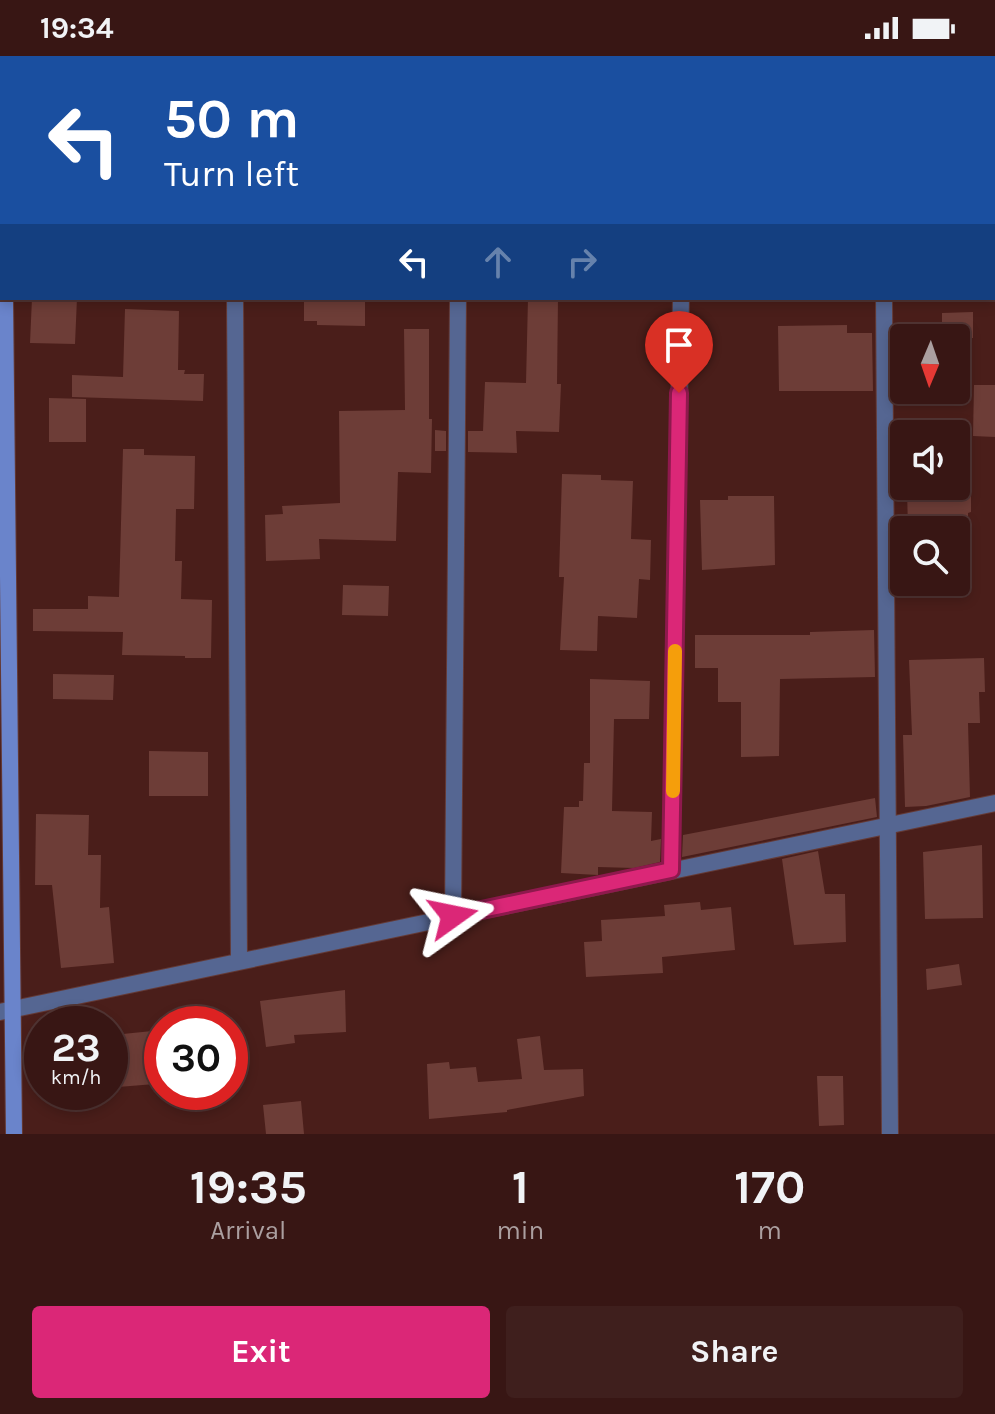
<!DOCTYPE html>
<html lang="en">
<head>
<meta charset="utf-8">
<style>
  :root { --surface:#381614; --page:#3f1f1d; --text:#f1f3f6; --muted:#ab9fa0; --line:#523534; --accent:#db2777 }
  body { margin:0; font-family:Karla,sans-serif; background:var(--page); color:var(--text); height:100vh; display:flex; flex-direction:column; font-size:30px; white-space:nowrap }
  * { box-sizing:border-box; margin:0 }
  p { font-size:26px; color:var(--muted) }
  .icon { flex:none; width:44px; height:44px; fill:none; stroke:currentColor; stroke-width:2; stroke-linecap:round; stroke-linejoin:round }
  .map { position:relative; height:1078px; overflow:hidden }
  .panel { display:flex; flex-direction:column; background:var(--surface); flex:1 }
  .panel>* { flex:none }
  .hud { position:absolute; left:0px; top:0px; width:996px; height:244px; box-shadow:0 4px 12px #0003,0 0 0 2px var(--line); background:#1a4fa0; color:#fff; overflow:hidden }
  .needle { width:52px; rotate:182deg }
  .buttons { position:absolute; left:890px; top:268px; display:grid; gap:16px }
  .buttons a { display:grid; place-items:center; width:80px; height:80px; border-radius:8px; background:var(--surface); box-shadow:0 4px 12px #0003,0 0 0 2px var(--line); font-size:40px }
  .speed { position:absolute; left:24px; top:950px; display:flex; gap:16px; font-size:40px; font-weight:700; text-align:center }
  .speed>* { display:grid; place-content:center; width:104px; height:104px; border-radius:50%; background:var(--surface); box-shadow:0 4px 12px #0003,0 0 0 2px var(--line); line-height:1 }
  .speed small { font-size:20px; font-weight:400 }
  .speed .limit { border:12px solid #d22; background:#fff; color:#111 }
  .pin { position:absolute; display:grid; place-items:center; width:68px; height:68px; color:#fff; margin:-82px -34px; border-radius:50% 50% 50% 0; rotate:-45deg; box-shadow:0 0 8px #0007 }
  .pin .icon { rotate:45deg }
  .me { position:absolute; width:88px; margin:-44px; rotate:78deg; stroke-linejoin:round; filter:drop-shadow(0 0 6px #0008) }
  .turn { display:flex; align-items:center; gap:28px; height:168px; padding:0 32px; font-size:36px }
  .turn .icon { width:104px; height:104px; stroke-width:2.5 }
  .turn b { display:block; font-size:56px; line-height:68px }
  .lanes { display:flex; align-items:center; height:76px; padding:0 32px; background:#0003; justify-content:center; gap:40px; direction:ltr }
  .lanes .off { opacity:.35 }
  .eta { display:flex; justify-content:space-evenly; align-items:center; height:136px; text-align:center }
  .eta b { font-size:48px; font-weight:700; line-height:56px }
  .cta { display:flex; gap:16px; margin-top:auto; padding:16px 32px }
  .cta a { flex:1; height:92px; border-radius:8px; background:var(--accent); color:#fff; font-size:32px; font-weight:700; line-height:92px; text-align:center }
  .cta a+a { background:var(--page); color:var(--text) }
  .status { display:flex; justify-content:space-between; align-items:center; height:56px; padding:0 40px; background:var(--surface); direction:ltr }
  .status svg { height:22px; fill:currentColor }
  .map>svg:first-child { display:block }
  .building { fill:#6d3d37 }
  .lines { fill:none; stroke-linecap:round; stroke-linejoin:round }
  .minor-casing { stroke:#643a36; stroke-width:18 }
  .secondary-casing { stroke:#643a36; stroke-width:18 }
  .minor { stroke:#556692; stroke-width:16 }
  .secondary { stroke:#6a84cb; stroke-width:16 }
  .route-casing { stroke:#8e194d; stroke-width:20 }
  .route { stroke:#db2777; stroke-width:14 }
  .slow { stroke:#f59e0b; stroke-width:14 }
</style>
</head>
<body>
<div class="status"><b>19:34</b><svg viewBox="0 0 49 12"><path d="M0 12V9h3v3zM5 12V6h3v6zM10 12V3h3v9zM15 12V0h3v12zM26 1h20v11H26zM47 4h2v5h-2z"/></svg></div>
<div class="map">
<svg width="995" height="1078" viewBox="0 0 995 1078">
  <rect width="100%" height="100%" fill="#4a1e1a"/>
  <!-- building -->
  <path class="building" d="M 32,242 L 77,242 L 75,288 L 30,287 Z
    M 304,242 L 365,242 L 365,270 L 317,269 L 317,265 L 304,265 Z
    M 528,242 L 558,242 L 557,328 L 561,328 L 559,376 L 516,375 L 517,397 L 468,396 L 468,375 L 483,375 L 485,326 L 526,327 Z
    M 125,253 L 179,255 L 178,314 L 185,314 L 184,318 L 204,318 L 203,345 L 72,341 L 72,319 L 123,321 Z
    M 973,256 L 973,282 L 942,282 L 942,257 Z
    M 847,269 L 847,277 L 872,277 L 873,335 L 779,335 L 778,270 Z
    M 404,273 L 429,273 L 429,363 L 432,363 L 431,417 L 398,416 L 396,485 L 319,483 L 320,503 L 266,505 L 265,459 L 283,458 L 282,450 L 340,447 L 339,355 L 405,354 Z
    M 974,329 L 995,329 L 995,381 L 973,380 Z
    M 49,342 L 86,343 L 86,386 L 49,386 Z
    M 435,374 L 446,375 L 446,395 L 435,395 Z
    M 123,393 L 144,393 L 144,399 L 195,400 L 194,453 L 176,453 L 175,505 L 182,505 L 181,543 L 212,544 L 211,602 L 185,602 L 185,600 L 122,599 L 123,576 L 33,575 L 33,553 L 88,553 L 88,540 L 119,541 Z
    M 562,418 L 601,419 L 601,424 L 633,425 L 631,483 L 651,484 L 650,524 L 639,523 L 637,562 L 598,560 L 597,595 L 560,594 L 564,521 L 559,521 Z
    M 971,431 L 971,456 L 968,457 L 968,474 L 908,474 L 907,433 Z
    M 728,440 L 774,440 L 775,509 L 702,514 L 700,444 L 728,444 Z
    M 343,529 L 389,530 L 388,560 L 342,559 Z
    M 874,574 L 875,621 L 780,623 L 779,700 L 741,701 L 741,646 L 718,646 L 718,612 L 695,612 L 695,579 L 810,579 L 810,576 Z
    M 984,602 L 985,636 L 979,636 L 980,667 L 968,667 L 970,741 L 926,750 L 905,751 L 903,679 L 912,679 L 909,604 Z
    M 53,618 L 114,619 L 113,644 L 53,643 Z
    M 590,623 L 650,625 L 649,663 L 614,663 L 612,755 L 652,756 L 651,785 L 661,783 L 660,806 L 634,812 L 598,811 L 598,819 L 561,817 L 564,751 L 579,751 L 579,745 L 583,745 L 584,707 L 590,707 Z
    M 149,695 L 208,696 L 208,740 L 149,740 Z
    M 875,742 L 877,761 L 682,801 L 683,779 Z
    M 36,758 L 89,759 L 88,799 L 101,799 L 100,852 L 109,851 L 114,907 L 61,912 L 52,829 L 35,829 Z
    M 982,789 L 983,862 L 925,863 L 923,796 Z
    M 818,795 L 825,838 L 845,838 L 846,886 L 794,889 L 782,803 Z
    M 700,846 L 701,854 L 731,851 L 735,894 L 662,901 L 663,917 L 586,921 L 584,886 L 602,885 L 601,864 L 665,860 L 664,849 Z
    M 959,908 L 962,929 L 927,934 L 926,913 Z
    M 345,934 L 346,976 L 294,979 L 295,987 L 266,991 L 260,945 Z
    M 162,974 L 162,1014 L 154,1015 L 155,1028 L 118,1031 L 113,979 Z
    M 540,980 L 544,1014 L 583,1013 L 584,1040 L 507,1054 L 507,1056 L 429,1063 L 427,1008 L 449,1006 L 450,1013 L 476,1011 L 478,1026 L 522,1023 L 517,983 Z
    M 817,1020 L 843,1020 L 844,1069 L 819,1070 Z
    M 301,1045 L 304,1078 L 266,1078 L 263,1049 Z"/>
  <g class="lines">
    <defs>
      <path id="minor" d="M 233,0 L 233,2
        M 457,0 L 457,2
        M 683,0 L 683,2
        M 883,0 L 883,2
        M 0,160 L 2,160
        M 235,242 L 239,906
        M 884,242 L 890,1078
        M 671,814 L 681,242
        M 453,860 L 458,242
        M 0,956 L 995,747"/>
      <path id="secondary" d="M 3,0 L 3,2
        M 5,242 L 14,1078"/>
    </defs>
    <!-- minor casing -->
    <use href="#minor" class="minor-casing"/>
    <!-- secondary casing -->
    <use href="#secondary" class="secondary-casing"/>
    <!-- minor -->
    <use href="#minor" class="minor"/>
    <!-- secondary -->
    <use href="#secondary" class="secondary"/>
  </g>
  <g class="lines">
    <defs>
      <path id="route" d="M 453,860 L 671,814 L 679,337"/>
    </defs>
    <!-- route casing -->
    <use href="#route" class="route-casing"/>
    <!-- route -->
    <use href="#route" class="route"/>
    <!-- slow -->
    <path class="slow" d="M 673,735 L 675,595"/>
  </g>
</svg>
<div class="buttons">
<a><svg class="needle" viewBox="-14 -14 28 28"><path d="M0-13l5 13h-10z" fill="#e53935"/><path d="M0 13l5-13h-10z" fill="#ab9fa0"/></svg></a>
<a><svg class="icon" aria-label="sound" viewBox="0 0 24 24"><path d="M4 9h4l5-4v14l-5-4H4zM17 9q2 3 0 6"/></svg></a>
<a><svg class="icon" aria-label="search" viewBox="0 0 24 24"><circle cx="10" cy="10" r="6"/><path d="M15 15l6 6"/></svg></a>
</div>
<div class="speed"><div>23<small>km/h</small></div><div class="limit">30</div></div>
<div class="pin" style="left:679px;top:337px;background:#d93025"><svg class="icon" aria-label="arrive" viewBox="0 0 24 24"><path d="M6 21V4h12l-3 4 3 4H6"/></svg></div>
<svg class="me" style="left:453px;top:860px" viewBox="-20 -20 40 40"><path d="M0-17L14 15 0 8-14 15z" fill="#db2777" stroke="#fff" stroke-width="4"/></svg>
<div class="hud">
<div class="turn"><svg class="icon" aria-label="left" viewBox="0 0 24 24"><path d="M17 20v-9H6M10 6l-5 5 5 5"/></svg><div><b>50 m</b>Turn left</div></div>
<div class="lanes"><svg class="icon" aria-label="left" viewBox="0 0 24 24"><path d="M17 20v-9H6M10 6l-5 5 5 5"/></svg><svg class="icon off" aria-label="ahead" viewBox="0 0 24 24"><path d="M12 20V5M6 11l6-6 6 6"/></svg><svg class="icon off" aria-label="right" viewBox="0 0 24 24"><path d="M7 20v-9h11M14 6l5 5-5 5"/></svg></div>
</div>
</div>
<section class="panel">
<div class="eta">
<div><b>19:35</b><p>Arrival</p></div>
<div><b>1</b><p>min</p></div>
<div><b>170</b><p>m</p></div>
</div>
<div class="cta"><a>Exit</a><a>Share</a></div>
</section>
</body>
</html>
